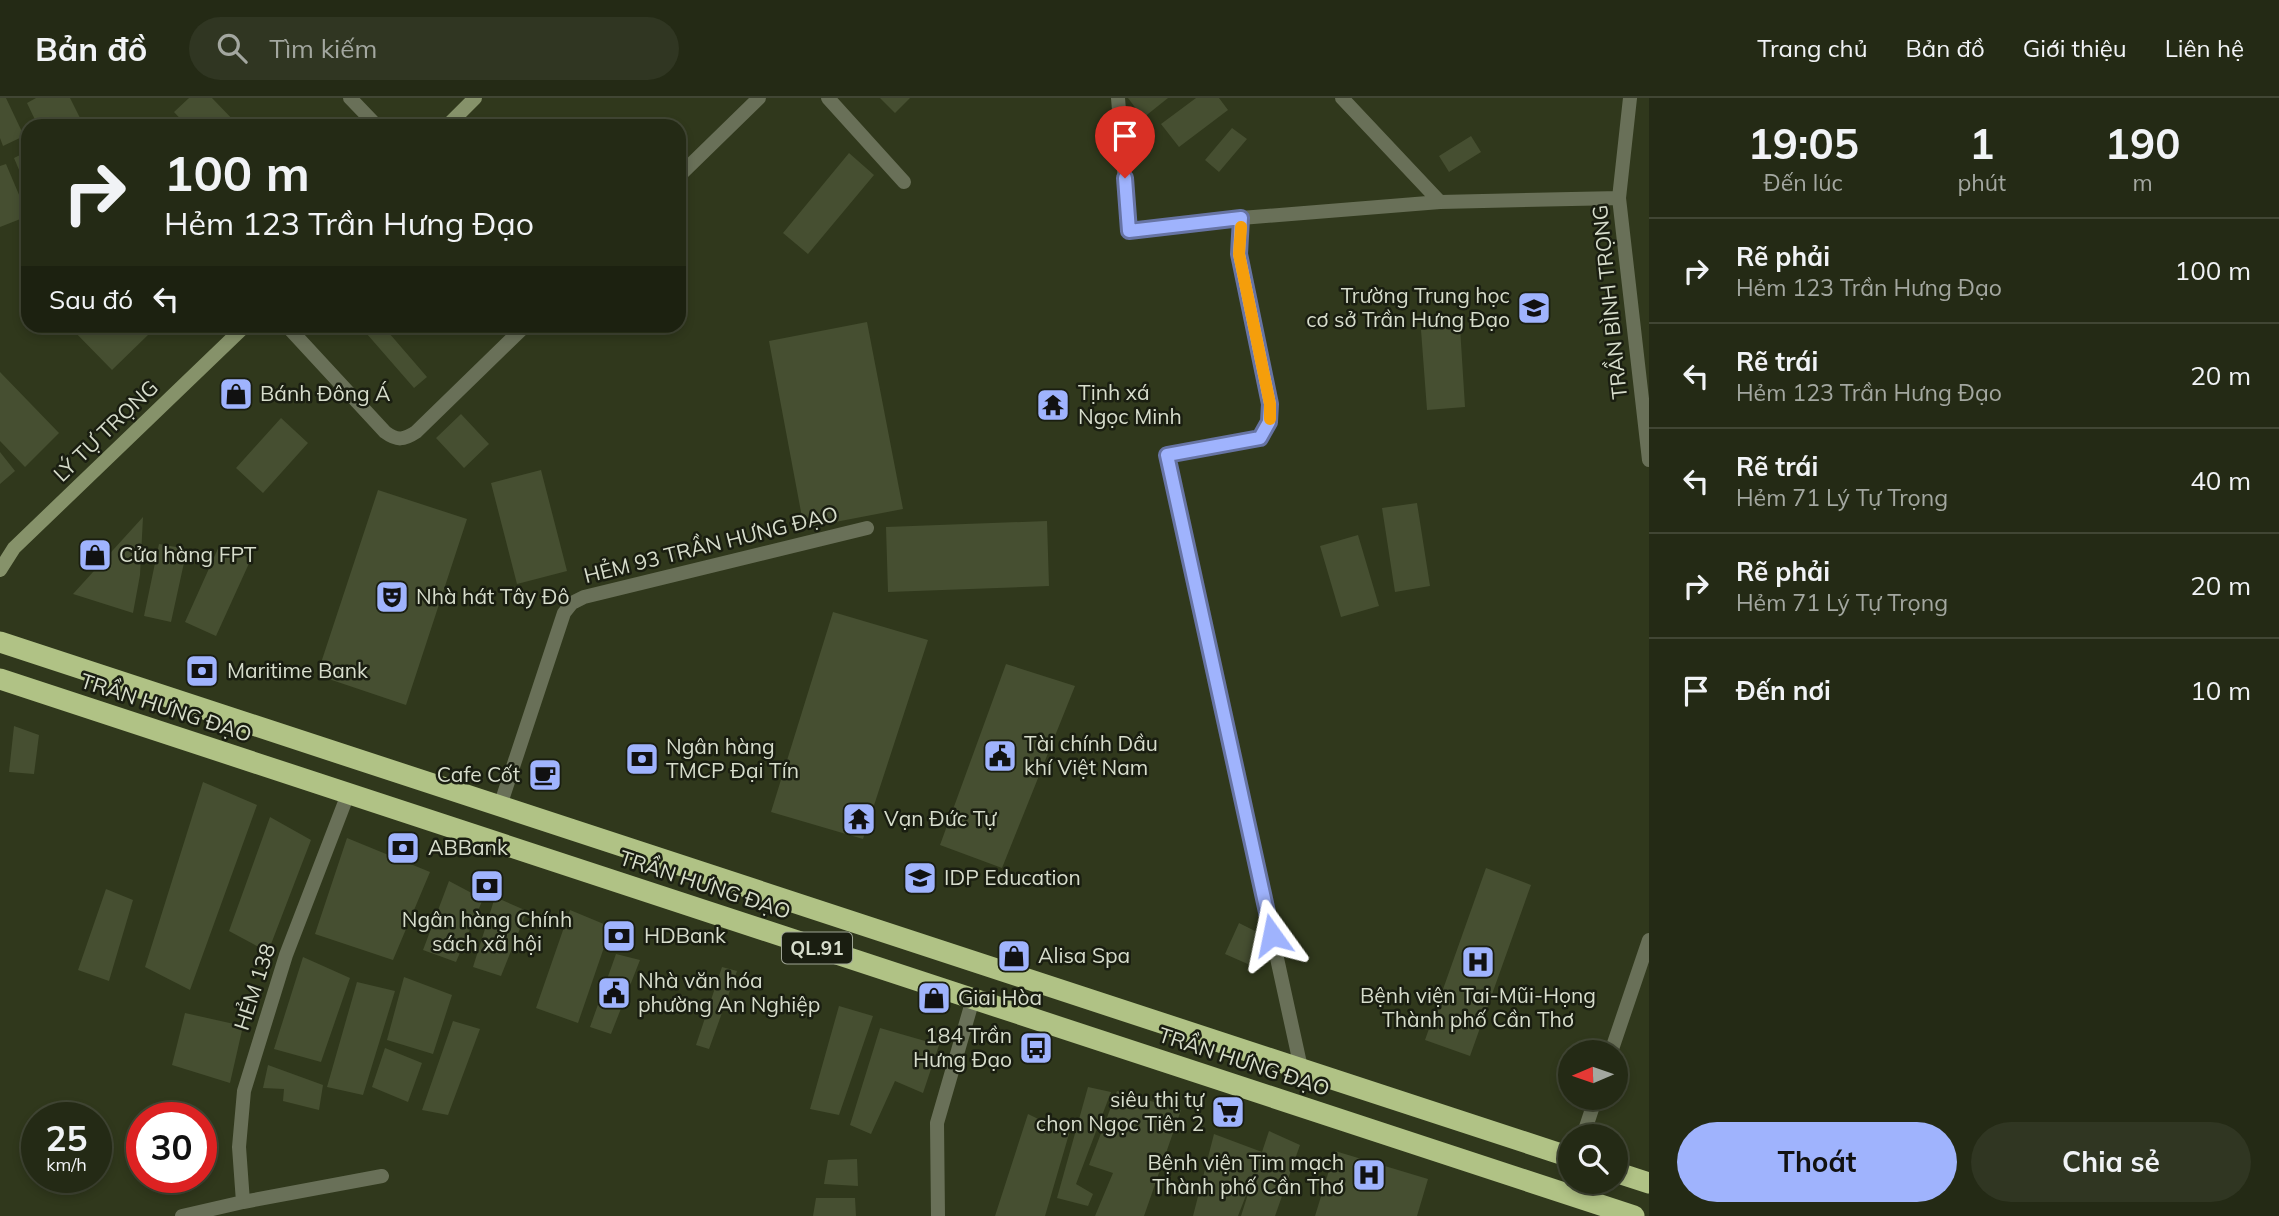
<!DOCTYPE html>
<html lang="vi">
<head>
<meta charset="utf-8">
<style>
  :root { --surface:#242a15; --page:#303622; --text:#f1f3f6; --muted:#a3a7a0; --line:#414634; --accent:#9fb3fd }
  body { margin:0; font-family:Mulish,sans-serif; background:var(--page); color:var(--text); height:100vh; display:flex; flex-direction:column; font-size:26px; white-space:nowrap }
  * { box-sizing:border-box; margin:0 }
  p { font-size:23px; color:var(--muted) }
  .icon { flex:none; width:38px; height:38px; fill:none; stroke:currentColor; stroke-width:2; stroke-linecap:round; stroke-linejoin:round }
  .map { position:relative; flex:1; overflow:hidden }
  .drawer { display:flex; flex-direction:column; background:var(--surface); width:630px }
  .drawer>* { flex:none }
  .hud { position:absolute; left:21px; top:21px; width:665px; height:214px; border-radius:21px; box-shadow:0 4px 10px #0003,0 0 0 2px var(--line); background:#242a15; color:var(--text); overflow:hidden }
  .needle { width:46px; rotate:268deg }
  .controls { position:absolute; left:1558px; top:942px; display:grid; gap:14px }
  .controls a { display:grid; place-items:center; width:70px; height:70px; border-radius:50%; background:var(--surface); box-shadow:0 4px 10px #0003,0 0 0 2px var(--line); font-size:35px }
  .speed { position:absolute; left:21px; top:1004px; display:flex; gap:14px; font-size:35px; font-weight:700; text-align:center }
  .speed>* { display:grid; place-content:center; width:91px; height:91px; border-radius:50%; background:var(--surface); box-shadow:0 4px 10px #0003,0 0 0 2px var(--line); line-height:1 }
  .speed small { font-size:18px; font-weight:400 }
  .speed .limit { border:10px solid #d22; background:#fff; color:#111 }
  .pin { position:absolute; display:grid; place-items:center; width:60px; height:60px; color:#fff; margin:-72px -30px; border-radius:50% 50% 50% 0; rotate:-45deg; box-shadow:0 0 7px #0007 }
  .pin .icon { rotate:45deg }
  .me { position:absolute; width:77px; margin:-38px; rotate:348deg; stroke-linejoin:round; filter:drop-shadow(0 0 5px #0008) }
  .turn { display:flex; align-items:center; gap:24px; height:147px; padding:0 28px; font-size:32px }
  .turn .icon { width:91px; height:91px; stroke-width:2.5 }
  .turn b { display:block; font-size:49px; line-height:60px }
  .then { display:flex; align-items:center; height:66px; padding:0 28px; background:#0003; gap:14px; font-size:26px }
  .eta { display:flex; justify-content:space-evenly; align-items:center; height:119px; text-align:center }
  .eta b { font-size:42px; font-weight:700; line-height:49px }
  .action { display:flex; gap:14px; margin-top:auto; padding:14px 28px }
  .action a { flex:1; height:80px; border-radius:42px; background:var(--accent); color:#111; font-size:28px; font-weight:700; line-height:80px; text-align:center }
  .action a+a { background:var(--page); color:var(--text) }
  ul { padding:0; list-style:none }
  li { display:flex; align-items:center; gap:21px; height:105px; padding:0 28px; border-top:2px solid var(--line) }
  li div { flex:1 }
  li b { display:block; font-size:26px }
  li em { font-style:normal }
  header { display:flex; align-items:center; gap:42px; box-sizing:border-box; height:98px; padding:0 35px; background:var(--surface); border-bottom:2px solid var(--line) }
  header strong { font-size:33px }
  nav { display:flex; gap:38px; margin-inline-start:auto; font-size:24px }
  .search { width:490px; height:63px; background:var(--page); display:flex; align-items:center; gap:18px; box-sizing:border-box; padding:0 24px; border-radius:38px; color:var(--muted); font-size:26px }
  main { display:flex; flex:1; min-height:0 }
  .map>svg:first-child { display:block }
  .building { fill:#464f31 }
  .lines { fill:none; stroke-linecap:round; stroke-linejoin:round }
  .lane { stroke:#697058; stroke-width:14 }
  .street { stroke:#697058; stroke-width:14 }
  .secondary { stroke:#86926a; stroke-width:14 }
  .highway { stroke:#b0c285; stroke-width:21 }
  .route-casing { stroke:#6774a4; stroke-width:18 }
  .route { stroke:#9fb3fd; stroke-width:12 }
  .slow { stroke:#f59e0b; stroke-width:12 }
  .labels { text-anchor:middle; stroke-width:5; stroke-linejoin:round; paint-order:stroke }
  .shield { fill:#1a1e11; stroke:#9ea494; stroke-width:2 }
  .shield-label { font-size:19px; font-weight:bold; fill:#d7ddcc }
  .poi-label { font-size:21px; fill:#d7ddcc; stroke:#1a1e11; text-anchor:start }
  .street-label { font-size:21px; fill:#d7ddcc; stroke:#1a1e11 }
</style>
</head>
<body>
<header>
<strong>Bản đồ</strong>
<div class="search"><svg class="icon" aria-label="search" viewBox="0 0 24 24"><circle cx="10" cy="10" r="6"/><path d="M15 15l6 6"/></svg>Tìm kiếm</div>
<nav><a>Trang chủ</a><a>Bản đồ</a><a>Giới thiệu</a><a>Liên hệ</a></nav>
</header>
<main>
<div class="map">
<svg width="1649" height="1118" viewBox="0 0 1649 1118">
  <rect width="100%" height="100%" fill="#30381c"/>
  <!-- building -->
  <path class="building" d="M 0,0 L 6,0 L 24,38 L 3,48 L 0,40 Z
    M 36,0 L 70,0 L 84,28 L 38,28 L 27,5 Z
    M 189,0 L 212,0 L 239,28 L 187,28 L 174,14 Z
    M 880,0 L 910,0 L 895,15 Z
    M 1128,0 L 1168,0 L 1143,20 Z
    M 1196,0 L 1219,0 L 1228,12 L 1179,49 L 1161,26 Z
    M 1232,30 L 1247,41 L 1219,74 L 1205,62 Z
    M 1471,38 L 1481,54 L 1449,74 L 1439,58 Z
    M 28,53 L 28,93 L 14,60 Z
    M 849,55 L 874,77 L 808,156 L 783,135 Z
    M 6,66 L 28,118 L 0,129 L 0,68 Z
    M 867,224 L 903,411 L 804,430 L 769,243 Z
    M 69,228 L 141,228 L 149,236 L 112,272 Z
    M 360,228 L 383,228 L 427,279 L 414,290 Z
    M 1460,229 L 1465,309 L 1427,312 L 1421,232 Z
    M 0,274 L 59,335 L 25,369 L 0,343 Z
    M 461,316 L 489,346 L 464,370 L 436,340 Z
    M 281,320 L 308,345 L 263,395 L 236,370 Z
    M 0,354 L 15,373 L 0,386 Z
    M 541,372 L 567,473 L 517,486 L 491,385 Z
    M 378,392 L 467,421 L 406,607 L 317,577 Z
    M 1417,405 L 1430,488 L 1395,494 L 1382,410 Z
    M 143,419 L 140,477 L 133,515 L 73,496 Z
    M 1047,423 L 1049,488 L 888,494 L 886,429 Z
    M 1358,437 L 1379,508 L 1341,519 L 1320,448 Z
    M 159,446 L 187,451 L 171,524 L 144,518 Z
    M 220,446 L 251,461 L 216,538 L 185,524 Z
    M 833,514 L 928,542 L 863,741 L 771,714 Z
    M 1006,566 L 1075,588 L 1002,770 L 940,747 Z
    M 14,628 L 39,637 L 34,676 L 9,674 Z
    M 203,684 L 257,707 L 190,892 L 145,869 Z
    M 270,719 L 311,742 L 268,854 L 229,833 Z
    M 347,740 L 430,774 L 393,862 L 315,836 Z
    M 1486,770 L 1531,787 L 1470,958 L 1425,942 Z
    M 449,783 L 483,801 L 456,864 L 423,852 Z
    M 106,791 L 133,802 L 109,883 L 78,872 Z
    M 495,799 L 527,813 L 501,878 L 473,869 Z
    M 570,812 L 611,829 L 578,925 L 536,910 Z
    M 1239,825 L 1261,836 L 1250,867 L 1225,856 Z
    M 616,856 L 640,862 L 611,936 L 590,929 Z
    M 303,859 L 350,880 L 321,964 L 274,951 Z
    M 722,869 L 737,873 L 709,951 L 696,947 Z
    M 404,879 L 452,897 L 433,956 L 387,942 Z
    M 357,884 L 395,893 L 363,997 L 327,989 Z
    M 839,908 L 873,918 L 839,1017 L 810,1011 Z
    M 185,915 L 243,928 L 230,985 L 172,967 Z
    M 453,923 L 480,931 L 448,1017 L 422,1012 Z
    M 880,930 L 939,947 L 923,995 L 895,983 L 871,1036 L 850,1027 Z
    M 385,950 L 422,965 L 408,1004 L 372,989 Z
    M 268,967 L 323,987 L 319,1012 L 283,1003 L 284,991 L 263,990 Z
    M 1088,989 L 1111,994 L 1076,1086 L 1093,1096 L 1088,1108 L 1057,1100 Z
    M 1117,993 L 1181,1012 L 1144,1118 L 1095,1118 L 1113,1075 L 1089,1067 Z
    M 1028,1016 L 1069,1036 L 1045,1118 L 995,1118 Z
    M 1269,1033 L 1300,1047 L 1275,1118 L 1241,1118 L 1255,1074 L 1238,1118 L 1193,1118 L 1214,1036 L 1262,1054 Z
    M 1335,1053 L 1428,1081 L 1417,1118 L 1315,1118 Z
    M 857,1061 L 858,1088 L 824,1086 L 828,1062 Z
    M 816,1100 L 855,1100 L 856,1118 L 813,1118 Z"/>
  <g class="lines">
    <!-- lane -->
    <path class="lane" d="M 350,0 L 377,28"/>
    <!-- street -->
    <path class="street" d="M 828,0 L 904,84
      M 1118,0 L 1129,133 L 1241,120 L 1440,104 L 1342,0
      M 1630,0 L 1619,100 L 1649,362
      M 679,78 L 759,0
      M 1440,104 L 1619,100
      M 1241,120 L 1239,156 L 1270,306 L 1270,324 L 1260,340 L 1167,357 L 1301,970
      M 287,228 L 385,334 C 397,343 404,342 416,334 L 525,228
      M 500,708 L 564,515 L 572,505 L 584,499 L 867,430
      M 1611,954 L 1649,842
      M 1583,1038 L 1596,999
      M 243,1104 L 239,1049 L 244,993 L 286,857 L 348,696
      M 182,1118 L 243,1104 L 382,1078
      M 938,1118 L 937,1025 L 973,901"/>
    <!-- secondary -->
    <path class="secondary" d="M 447,28 L 475,0
      M 0,472 L 14,450 L 245,228"/>
    <!-- highway -->
    <path class="highway" d="M 0,544 L 1570,1059
      M 0,581 L 1634,1118
      M 1615,1074 L 1649,1085"/>
  </g>
  <g class="lines">
    <defs>
      <path id="route" d="M 1125,80 L 1129,133 L 1241,120 L 1239,156 L 1270,306 L 1269,324 L 1260,340 L 1167,357 L 1272,837"/>
    </defs>
    <!-- route casing -->
    <use href="#route" class="route-casing"/>
    <!-- route -->
    <use href="#route" class="route"/>
    <!-- slow -->
    <path class="slow" d="M 1241,129 L 1239,156 L 1270,306 L 1270,321"/>
  </g>
  <!-- icons -->
  <defs>
    <symbol id="school-square" viewBox="-11 -11 22 22"><rect x="-9" y="-9" width="18" height="18" rx="4" fill="#9fb3fd" stroke="#1a1e11"/><path d="M0-5L7-2L0 1L-7-2ZM-4 1L0 2.5L4 1V4Q0 6-4 4Z" fill="#111"/></symbol>
    <symbol id="shop-square" viewBox="-11 -11 22 22"><rect x="-9" y="-9" width="18" height="18" rx="4" fill="#9fb3fd" stroke="#1a1e11"/><path d="M-5-2.5h2.3a2.7 3.5 0 0 1 5.4 0H5L5.5 6h-11ZM-1.5-2.5h3a1.5 2.3 0 0 0-3 0Z" fill="#111"/></symbol>
    <symbol id="temple-square" viewBox="-11 -11 22 22"><rect x="-9" y="-9" width="18" height="18" rx="4" fill="#9fb3fd" stroke="#1a1e11"/><path d="M0-6L5-2H3V0L6.5 2.5H4V6H1.5V3h-3V6H-4V2.5H-6.5L-3 0V-2H-5Z" fill="#111"/></symbol>
    <symbol id="theatre-square" viewBox="-11 -11 22 22"><rect x="-9" y="-9" width="18" height="18" rx="4" fill="#9fb3fd" stroke="#1a1e11"/><path d="M-5-5.5Q0-4 5-5.5V0Q5 5 0 6Q-5 5-5 0ZM-3.3-2.5H-1v1.5H-3.3ZM1-2.5H3.3v1.5H1ZM-2.8 1Q0 5.5 2.8 1Z" fill="#111"/></symbol>
    <symbol id="bank-square" viewBox="-11 -11 22 22"><rect x="-9" y="-9" width="18" height="18" rx="4" fill="#9fb3fd" stroke="#1a1e11"/><path d="M-6-4H6V4H-6ZM0-2.3a2.3 2.3 0 1 0 0 4.6a2.3 2.3 0 1 0 0-4.6Z" fill="#111"/></symbol>
    <symbol id="civic-square" viewBox="-11 -11 22 22"><rect x="-9" y="-9" width="18" height="18" rx="4" fill="#9fb3fd" stroke="#1a1e11"/><path d="M-.6-6.5H3V-4.5H.6V-3L4-1V1h2V6H-6V1h2V-1L-.6-3ZM-1.2 2.5V6h2.4V2.5Z" fill="#111"/></symbol>
    <symbol id="cafe-square" viewBox="-11 -11 22 22"><rect x="-9" y="-9" width="18" height="18" rx="4" fill="#9fb3fd" stroke="#1a1e11"/><path d="M-5.5-4.5H6V0H3Q3 3.5 0 3.5H-2.5Q-5.5 3.5-5.5 0ZM3-3.2v2h1.7v-2ZM-6 4.5H4V6H-6Z" fill="#111"/></symbol>
    <symbol id="hospital-square" viewBox="-11 -11 22 22"><rect x="-9" y="-9" width="18" height="18" rx="4" fill="#9fb3fd" stroke="#1a1e11"/><path d="M-5-5h3v3.5h4V-5h3V5h-3V1.5h-4V5h-3Z" fill="#111"/></symbol>
    <symbol id="bus-square" viewBox="-11 -11 22 22"><rect x="-9" y="-9" width="18" height="18" rx="4" fill="#9fb3fd" stroke="#1a1e11"/><path d="M-5-6H5V4H4V6H2V4H-2V6H-4V4H-5ZM-3.5-4V0h7V-4ZM-3.5 1.2v1.5H-2V1.2ZM2 1.2v1.5H3.5V1.2Z" fill="#111"/></symbol>
    <symbol id="supermarket-square" viewBox="-11 -11 22 22"><rect x="-9" y="-9" width="18" height="18" rx="4" fill="#9fb3fd" stroke="#1a1e11"/><path d="M-6-5.5h2.5l.6 2H6L4.5 2H-2.5L-4.4-4H-6ZM-1.5 3.2a1.3 1.3 0 1 0 .1 0ZM3 3.2a1.3 1.3 0 1 0 .1 0Z" fill="#111"/></symbol>
  </defs>
  <g fill-rule="evenodd">
    <use href="#school-square" x="1515" y="191" width="38" height="38"/>
    <use href="#shop-square" x="217" y="277" width="38" height="38"/>
    <use href="#temple-square" x="1034" y="288" width="38" height="38"/>
    <use href="#shop-square" x="76" y="438" width="38" height="38"/>
    <use href="#theatre-square" x="373" y="480" width="38" height="38"/>
    <use href="#bank-square" x="183" y="554" width="38" height="38"/>
    <use href="#civic-square" x="981" y="639" width="38" height="38"/>
    <use href="#bank-square" x="623" y="642" width="38" height="38"/>
    <use href="#cafe-square" x="526" y="658" width="38" height="38"/>
    <use href="#temple-square" x="840" y="702" width="38" height="38"/>
    <use href="#bank-square" x="384" y="731" width="38" height="38"/>
    <use href="#school-square" x="901" y="761" width="38" height="38"/>
    <use href="#bank-square" x="468" y="769" width="38" height="38"/>
    <use href="#bank-square" x="600" y="819" width="38" height="38"/>
    <use href="#shop-square" x="995" y="839" width="38" height="38"/>
    <use href="#hospital-square" x="1459" y="845" width="38" height="38"/>
    <use href="#civic-square" x="595" y="876" width="38" height="38"/>
    <use href="#shop-square" x="915" y="881" width="38" height="38"/>
    <use href="#bus-square" x="1017" y="931" width="38" height="38"/>
    <use href="#supermarket-square" x="1209" y="995" width="38" height="38"/>
    <use href="#hospital-square" x="1350" y="1058" width="38" height="38"/>
  </g>
  <g class="labels">
    <!-- shield labels -->
    <rect class="shield" x="782" y="834.5" width="70" height="31" rx="5"/>
    <g class="shield-label">
      <text x="817" y="857">QL.91</text>
    </g>
    <!-- poi labels -->
    <g class="poi-label">
      <text x="1510" y="205" text-anchor="end">Trường Trung học<tspan x="1510" dy="24">cơ sở Trần Hưng Đạo</tspan></text>
      <text x="1078" y="302">Tịnh xá<tspan x="1078" dy="24">Ngọc Minh</tspan></text>
      <text x="260" y="303">Bánh Đông Á</text>
      <text x="119" y="464">Cửa hàng FPT</text>
      <text x="416" y="506">Nhà hát Tây Đô</text>
      <text x="227" y="580">Maritime Bank</text>
      <text x="1024" y="653">Tài chính Dầu<tspan x="1024" dy="24">khí Việt Nam</tspan></text>
      <text x="666" y="656">Ngân hàng<tspan x="666" dy="24">TMCP Đại Tín</tspan></text>
      <text x="520" y="684" text-anchor="end">Cafe Cốt</text>
      <text x="884" y="728">Vạn Đức Tự</text>
      <text x="428" y="757">ABBank</text>
      <text x="944" y="787">IDP Education</text>
      <text x="487" y="829" text-anchor="middle">Ngân hàng Chính<tspan x="487" dy="24">sách xã hội</tspan></text>
      <text x="644" y="845">HDBank</text>
      <text x="1038" y="865">Alisa Spa</text>
      <text x="638" y="890">Nhà văn hóa<tspan x="638" dy="24">phường An Nghiệp</tspan></text>
      <text x="1478" y="905" text-anchor="middle">Bệnh viện Tai-Mũi-Họng<tspan x="1478" dy="24">Thành phố Cần Thơ</tspan></text>
      <text x="958" y="907">Giai Hòa</text>
      <text x="1012" y="945" text-anchor="end">184 Trần<tspan x="1012" dy="24">Hưng Đạo</tspan></text>
      <text x="1204" y="1009" text-anchor="end">siêu thị tự<tspan x="1204" dy="24">chọn Ngọc Tiên 2</tspan></text>
      <text x="1344" y="1072" text-anchor="end">Bệnh viện Tim mạch<tspan x="1344" dy="24">Thành phố Cần Thơ</tspan></text>
    </g>
    <!-- street labels -->
    <g class="street-label">
      <text transform="translate(1610 204) rotate(-96)" y="7">TRẦN BÌNH TRỌNG</text>
      <text transform="translate(106 333) rotate(-44)" y="7">LÝ TỰ TRỌNG</text>
      <text transform="translate(711 447) rotate(-14)" y="7">HẺM 93 TRẦN HƯNG ĐẠO</text>
      <text transform="translate(166 610) rotate(18)" y="7">TRẦN HƯNG ĐẠO</text>
      <text transform="translate(705 787) rotate(18)" y="7">TRẦN HƯNG ĐẠO</text>
      <text transform="translate(255 889) rotate(-72)" y="7">HẺM 138</text>
      <text transform="translate(1244 964) rotate(18)" y="7">TRẦN HƯNG ĐẠO</text>
    </g>
  </g>
</svg>
<div class="controls">
<a><svg class="needle" viewBox="-14 -14 28 28"><path d="M0-13l5 13h-10z" fill="#e53935"/><path d="M0 13l5-13h-10z" fill="#a3a7a0"/></svg></a>
<a><svg class="icon" aria-label="search" viewBox="0 0 24 24"><circle cx="10" cy="10" r="6"/><path d="M15 15l6 6"/></svg></a>
</div>
<div class="speed"><div>25<small>km/h</small></div><div class="limit">30</div></div>
<div class="pin" style="left:1125px;top:80px;background:#d93025"><svg class="icon" aria-label="arrive" viewBox="0 0 24 24"><path d="M6 21V4h12l-3 4 3 4H6"/></svg></div>
<svg class="me" style="left:1272px;top:837px" viewBox="-20 -20 40 40"><path d="M0-17L14 15 0 8-14 15z" fill="#9fb3fd" stroke="#fff" stroke-width="4"/></svg>
<div class="hud">
<div class="turn"><svg class="icon" aria-label="right" viewBox="0 0 24 24"><path d="M7 20v-9h11M14 6l5 5-5 5"/></svg><div><b>100 m</b>Hẻm 123 Trần Hưng Đạo</div></div>
<div class="then">Sau đó<svg class="icon" aria-label="left" viewBox="0 0 24 24"><path d="M17 20v-9H6M10 6l-5 5 5 5"/></svg></div>
</div>
</div>
<section class="drawer">
<div class="eta">
<div><b>19:05</b><p>Đến lúc</p></div>
<div><b>1</b><p>phút</p></div>
<div><b>190</b><p>m</p></div>
</div>
<ul>
<li><svg class="icon" aria-label="right" viewBox="0 0 24 24"><path d="M7 20v-9h11M14 6l5 5-5 5"/></svg><div><b>Rẽ phải</b><p>Hẻm 123 Trần Hưng Đạo</p></div><em>100 m</em></li>
<li><svg class="icon" aria-label="left" viewBox="0 0 24 24"><path d="M17 20v-9H6M10 6l-5 5 5 5"/></svg><div><b>Rẽ trái</b><p>Hẻm 123 Trần Hưng Đạo</p></div><em>20 m</em></li>
<li><svg class="icon" aria-label="left" viewBox="0 0 24 24"><path d="M17 20v-9H6M10 6l-5 5 5 5"/></svg><div><b>Rẽ trái</b><p>Hẻm 71 Lý Tự Trọng</p></div><em>40 m</em></li>
<li><svg class="icon" aria-label="right" viewBox="0 0 24 24"><path d="M7 20v-9h11M14 6l5 5-5 5"/></svg><div><b>Rẽ phải</b><p>Hẻm 71 Lý Tự Trọng</p></div><em>20 m</em></li>
<li><svg class="icon" aria-label="arrive" viewBox="0 0 24 24"><path d="M6 21V4h12l-3 4 3 4H6"/></svg><div><b>Đến nơi</b></div><em>10 m</em></li>
</ul>
<div class="action"><a>Thoát</a><a>Chia sẻ</a></div>
</section>
</main>
</body>
</html>
